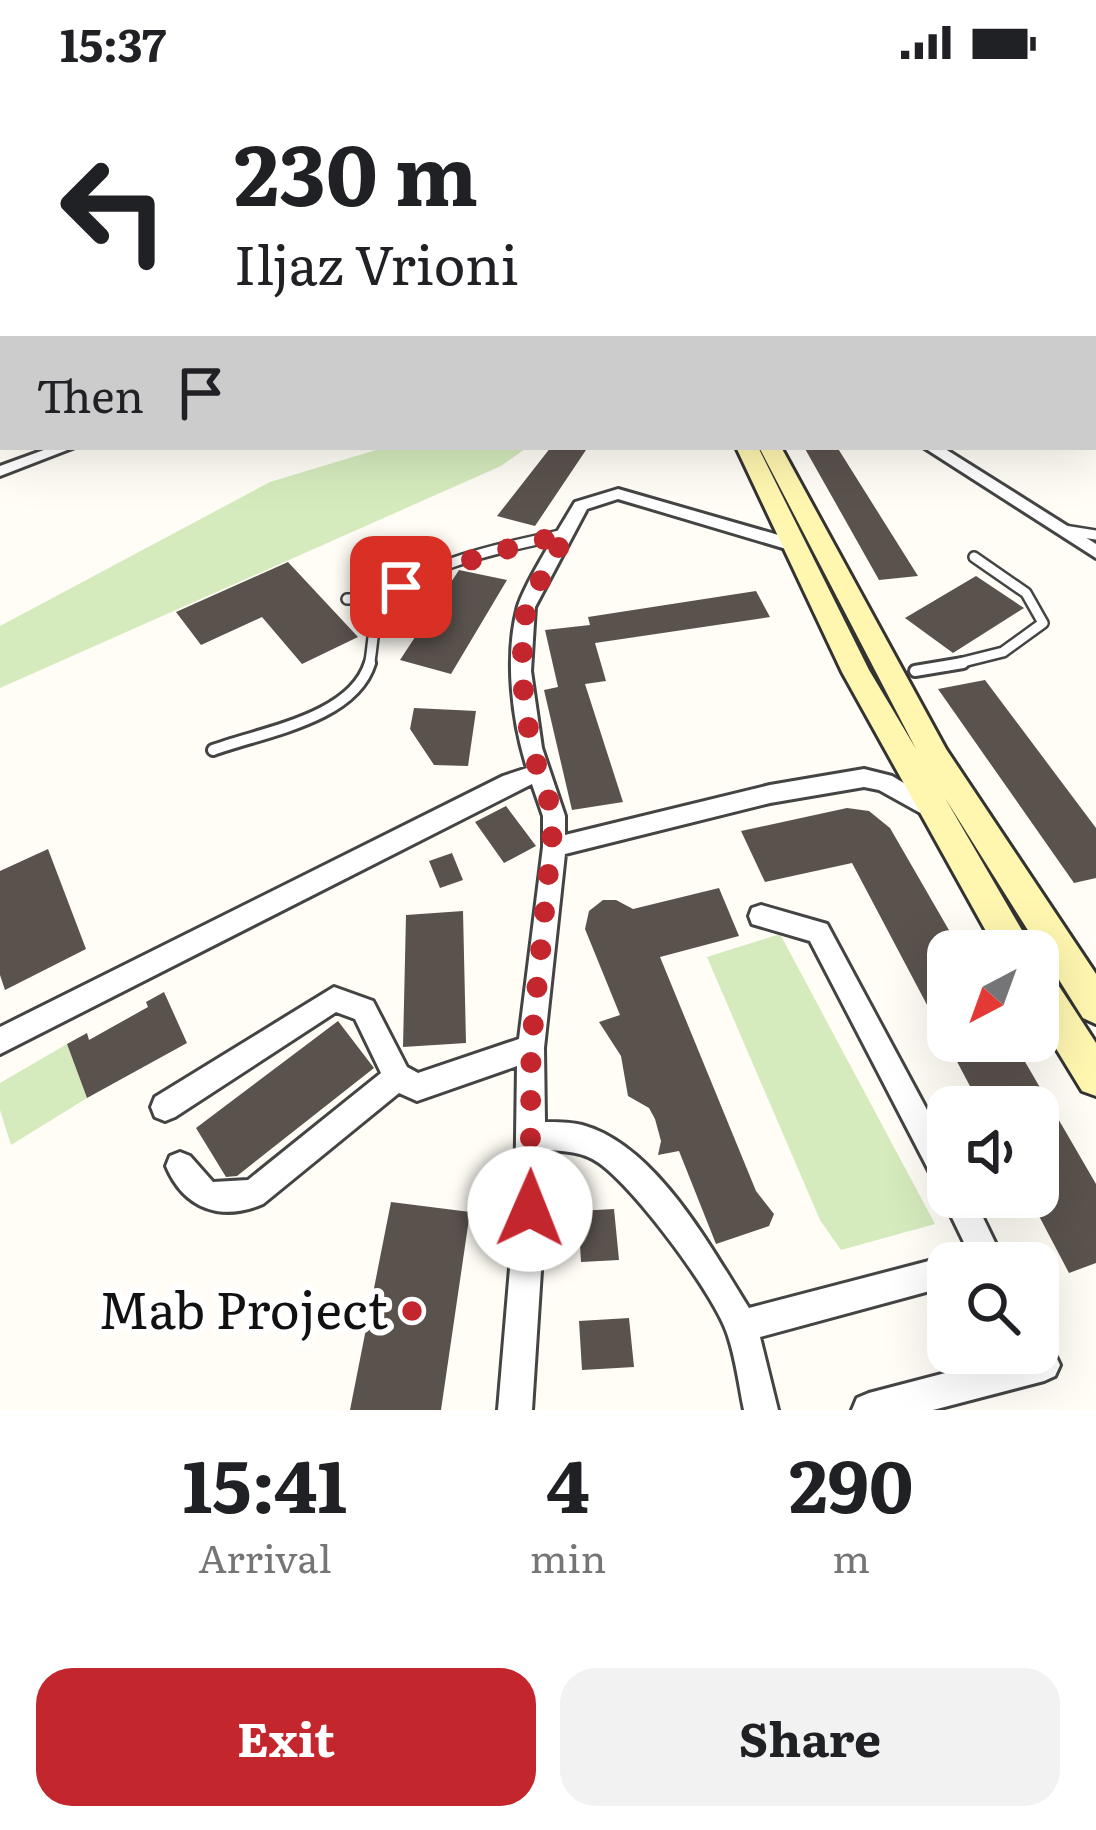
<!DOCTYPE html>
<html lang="en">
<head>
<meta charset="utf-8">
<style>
  :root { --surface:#fff; --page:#f2f2f2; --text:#202124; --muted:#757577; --accent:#c4262e }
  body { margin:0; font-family:Literata,serif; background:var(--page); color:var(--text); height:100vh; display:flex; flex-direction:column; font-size:45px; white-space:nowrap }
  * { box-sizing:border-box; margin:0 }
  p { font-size:39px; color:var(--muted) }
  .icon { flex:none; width:66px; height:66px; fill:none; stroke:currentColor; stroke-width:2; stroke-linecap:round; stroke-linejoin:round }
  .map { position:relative; height:1326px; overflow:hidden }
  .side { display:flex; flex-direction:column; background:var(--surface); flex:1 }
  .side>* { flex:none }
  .guide { position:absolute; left:0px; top:0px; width:1098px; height:366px; box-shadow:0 12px 48px #0002; background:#fff; color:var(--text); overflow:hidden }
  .needle { width:78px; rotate:221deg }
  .fabs { position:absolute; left:927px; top:846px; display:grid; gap:24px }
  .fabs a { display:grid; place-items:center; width:132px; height:132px; border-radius:24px; background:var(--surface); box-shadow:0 12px 48px #0002; font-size:60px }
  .pin { position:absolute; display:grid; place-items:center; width:102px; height:102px; color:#fff; margin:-51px; border-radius:24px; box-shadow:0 6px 18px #0006 }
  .me { position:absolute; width:132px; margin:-66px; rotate:1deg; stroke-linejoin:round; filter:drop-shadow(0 0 9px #0008) }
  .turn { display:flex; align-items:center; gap:42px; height:252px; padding:0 36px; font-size:54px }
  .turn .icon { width:156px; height:156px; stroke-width:2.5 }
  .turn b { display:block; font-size:84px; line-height:102px }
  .then { display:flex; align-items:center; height:114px; padding:0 36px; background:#0003; gap:24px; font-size:45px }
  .eta { display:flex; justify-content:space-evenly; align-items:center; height:204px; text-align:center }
  .eta b { font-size:72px; font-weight:700; line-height:84px }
  .primary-button { display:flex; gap:24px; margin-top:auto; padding:24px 36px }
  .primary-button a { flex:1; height:138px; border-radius:36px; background:var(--accent); color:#fff; font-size:48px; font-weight:700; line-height:138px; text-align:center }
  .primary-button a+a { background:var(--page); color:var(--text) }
  .status { display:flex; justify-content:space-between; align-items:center; height:84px; padding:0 60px; background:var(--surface); direction:ltr }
  .status svg { height:33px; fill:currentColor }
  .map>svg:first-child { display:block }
  .green { fill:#d5ebbd }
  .building { fill:#5a524d }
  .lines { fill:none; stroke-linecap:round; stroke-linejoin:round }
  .service-far1-casing { stroke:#444; stroke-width:14 }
  .service-casing { stroke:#444; stroke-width:16 }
  .minor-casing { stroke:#444; stroke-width:6 }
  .tertiary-casing { stroke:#444; stroke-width:6 }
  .secondary-casing { stroke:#333; stroke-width:6 }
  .service-far1 { stroke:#fff; stroke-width:9 }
  .service { stroke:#fff; stroke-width:10 }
  .minor { fill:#fff; fill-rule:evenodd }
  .tertiary { fill:#fff; fill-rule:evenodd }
  .secondary { fill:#fff6b0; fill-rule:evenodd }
  .route { stroke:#c4262e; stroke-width:21; stroke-dasharray:0 37.8 }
  .poi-dot { fill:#c4262e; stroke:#fff; stroke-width:4.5 }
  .labels { text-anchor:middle; stroke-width:12; stroke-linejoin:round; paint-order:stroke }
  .near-poi-label { font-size:51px; fill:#111; stroke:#fff; text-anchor:end }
</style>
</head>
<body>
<div class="status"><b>15:37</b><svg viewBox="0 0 49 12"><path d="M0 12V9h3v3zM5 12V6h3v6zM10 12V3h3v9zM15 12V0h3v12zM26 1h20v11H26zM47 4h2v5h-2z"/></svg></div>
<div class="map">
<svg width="1096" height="1326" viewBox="0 0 1096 1326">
  <rect width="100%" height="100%" fill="#fffdf5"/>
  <!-- green -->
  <path class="green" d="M 386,363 L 528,363 L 501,382 L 0,604 L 0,542 L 270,398 Z
    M 780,850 L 935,1140 L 841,1166 L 820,1136 L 707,873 Z
    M 67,960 L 87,1014 L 11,1061 L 0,1026 L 0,999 Z"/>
  <!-- building -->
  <path class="building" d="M 551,363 L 588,363 L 535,442 L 497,432 Z
    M 804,363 L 837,363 L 918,492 L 879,496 Z
    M 288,478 L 358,553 L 302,580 L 262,533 L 201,561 L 176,528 Z
    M 459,486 L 507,496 L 451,590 L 400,576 Z
    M 976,492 L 1024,524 L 953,569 L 905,534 Z
    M 756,507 L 770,533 L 595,559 L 606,597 L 585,600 L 623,718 L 572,726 L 544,606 L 558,603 L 545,546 L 590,541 L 588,533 Z
    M 985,596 L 1096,744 L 1096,794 L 1074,799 L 938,605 Z
    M 414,624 L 476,627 L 468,682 L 434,681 L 410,645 Z
    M 506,722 L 536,762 L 504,779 L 475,738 Z
    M 847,724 L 869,727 L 890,744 L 961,867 L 948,867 L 948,957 L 1013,957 L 1096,1100 L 1096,1179 L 1069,1189 L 1029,1113 L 1038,1113 L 1038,1023 L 981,1023 L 852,779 L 765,798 L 741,747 Z
    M 48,765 L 86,865 L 5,906 L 0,891 L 0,787 Z
    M 452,769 L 463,796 L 440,804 L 429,777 Z
    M 719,804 L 739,852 L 660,873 L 756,1107 L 774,1130 L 769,1142 L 716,1160 L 679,1067 L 658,1071 L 661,1057 L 655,1035 L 649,1024 L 628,1012 L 621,972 L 599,938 L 620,931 L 585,845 L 589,827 L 603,816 L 616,816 L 633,825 Z
    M 463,827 L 466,959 L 403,963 L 406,831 Z
    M 164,908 L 187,959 L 87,1014 L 67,960 L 87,949 L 89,956 L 148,923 L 146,918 Z
    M 338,937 L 374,984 L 237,1092 L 226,1093 L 196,1044 Z
    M 391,1118 L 470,1128 L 441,1326 L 350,1326 Z
    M 614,1125 L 619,1176 L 581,1178 L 578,1127 Z
    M 629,1234 L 634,1283 L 582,1286 L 579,1237 Z"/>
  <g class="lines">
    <defs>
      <path id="service-far1" d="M 1064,446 L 1096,451
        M 347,515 L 387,514
        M 369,582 C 373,565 372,543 379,527 C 401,481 519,460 565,450
        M 947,582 L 1003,568 L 1043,539 L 1026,509 L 974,473"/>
      <path id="service" d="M 915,587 L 963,579
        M 213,666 C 262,648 353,635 370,579"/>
      <path id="minor" d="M 745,0 L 753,0 L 754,2 L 738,3 Z
        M 1096,41 L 1096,48 L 1095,48 L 1095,41 Z
        M 1095,77 L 1096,77 L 1096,84 L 1095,84 Z
        M 0,82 L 3,82 L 3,88 L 0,88 Z
        M 1095,115 L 1096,115 L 1096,121 L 1095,121 Z
        M 0,142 L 3,142 L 3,148 L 0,148 Z
        M 1095,168 L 1096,168 L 1096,176 L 1095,176 Z
        M 1095,240 L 1096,240 L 1096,248 L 1095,248 Z
        M 52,363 L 75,363 L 0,392 L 0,382 Z
        M 923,363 L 942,363 L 1096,460 L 1096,474 Z
        M 618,405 L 799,457 L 802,461 L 793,467 L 618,415 L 587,425 L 535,523 L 531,587 L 542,664 L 565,732 L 565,751 L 770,701 L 864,685 L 892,692 L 941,721 L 944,727 L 941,733 L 933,736 L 879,706 L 864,703 L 770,719 L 565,770 L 544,964 L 545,1038 C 557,1038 570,1038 582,1041 C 656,1061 711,1164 749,1224 L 948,1172 L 960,1179 L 948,1179 L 948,1202 L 760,1253 L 778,1326 L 744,1326 C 739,1302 736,1276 728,1252 C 716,1212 634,1103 599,1079 C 582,1067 564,1067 545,1066 L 545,1125 L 532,1326 L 498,1326 L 515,1125 L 517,982 L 417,1017 L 399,1009 L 263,1120 C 221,1138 184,1125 166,1082 L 170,1072 L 180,1068 L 190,1072 L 213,1098 L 248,1096 L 381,989 L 355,935 L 336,928 L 175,1033 L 165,1037 L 155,1033 L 151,1023 L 155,1013 L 334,903 L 373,917 L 407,983 L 418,989 L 519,955 L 543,763 L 543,732 L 532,700 L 0,970 L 0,943 L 503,692 L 527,684 C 512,637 505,574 517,526 C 522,503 561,442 575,418 Z
        M 761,821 L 827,840 L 948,1065 L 948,1113 L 973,1113 L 1005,1179 L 974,1179 L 942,1113 L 945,1107 L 938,1104 L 810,857 L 752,840 L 749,832 L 752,824 Z
        M 1038,1253 L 1049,1258 L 1060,1281 L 1055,1292 L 1044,1297 L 933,1326 L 852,1326 L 857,1314 L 869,1309 L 1022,1269 L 1038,1269 Z"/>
      <path id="tertiary" d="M 552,0 L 564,0 L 565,3 L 553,3 Z
        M 1095,264 L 1096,264 L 1096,274 L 1095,274 Z"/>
      <path id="secondary" d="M 736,363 L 758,363 L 869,586 L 916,665 L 759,363 L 781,363 L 946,665 L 1096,890 L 1096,940 L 1083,934 L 945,714 L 1034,867 L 997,867 L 842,588 Z
        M 1038,885 L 1051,890 L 1096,959 L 1096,1012 L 1082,1007 L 1038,935 Z"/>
    </defs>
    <!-- service-far1 casing -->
    <use href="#service-far1" class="service-far1-casing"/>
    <!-- service casing -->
    <use href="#service" class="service-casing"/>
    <!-- minor casing -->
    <use href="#minor" class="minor-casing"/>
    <!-- tertiary casing -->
    <use href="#tertiary" class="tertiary-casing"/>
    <!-- secondary casing -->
    <use href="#secondary" class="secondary-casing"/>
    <!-- service-far1 -->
    <use href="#service-far1" class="service-far1"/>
    <!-- service -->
    <use href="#service" class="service"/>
    <!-- minor -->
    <use href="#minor" class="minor"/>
    <!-- tertiary -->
    <use href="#tertiary" class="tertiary"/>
    <!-- secondary -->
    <use href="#secondary" class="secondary"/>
  </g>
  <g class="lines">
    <!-- route -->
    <path class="route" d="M 401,503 L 484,471 L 566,450 L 526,523 L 521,587 L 531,664 L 554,732 L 531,964 L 530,1125"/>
  </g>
  <!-- markers -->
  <circle class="poi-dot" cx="412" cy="1227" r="12"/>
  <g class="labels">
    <!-- near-poi labels -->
    <g class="near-poi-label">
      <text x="388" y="1245">Mab Project</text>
    </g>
  </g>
</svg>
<div class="fabs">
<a><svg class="needle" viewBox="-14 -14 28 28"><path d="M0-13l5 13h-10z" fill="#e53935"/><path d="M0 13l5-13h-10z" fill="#757577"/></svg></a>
<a><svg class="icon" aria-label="sound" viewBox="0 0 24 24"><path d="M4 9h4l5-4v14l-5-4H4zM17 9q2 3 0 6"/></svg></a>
<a><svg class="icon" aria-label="search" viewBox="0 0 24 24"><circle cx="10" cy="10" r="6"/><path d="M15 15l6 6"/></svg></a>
</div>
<div class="pin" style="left:401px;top:503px;background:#d93025"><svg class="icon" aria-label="arrive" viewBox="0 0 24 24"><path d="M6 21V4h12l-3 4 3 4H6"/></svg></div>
<svg class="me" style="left:530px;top:1125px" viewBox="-20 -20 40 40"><circle r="19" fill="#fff"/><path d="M0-13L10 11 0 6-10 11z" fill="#c4262e"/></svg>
<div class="guide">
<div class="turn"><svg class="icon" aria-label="left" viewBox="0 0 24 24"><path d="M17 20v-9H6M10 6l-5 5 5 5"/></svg><div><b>230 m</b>Iljaz Vrioni</div></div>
<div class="then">Then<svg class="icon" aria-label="arrive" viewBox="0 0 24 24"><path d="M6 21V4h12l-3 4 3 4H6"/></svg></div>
</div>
</div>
<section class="side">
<div class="eta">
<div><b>15:41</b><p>Arrival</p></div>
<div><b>4</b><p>min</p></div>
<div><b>290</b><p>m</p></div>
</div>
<div class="primary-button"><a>Exit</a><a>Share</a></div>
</section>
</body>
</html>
